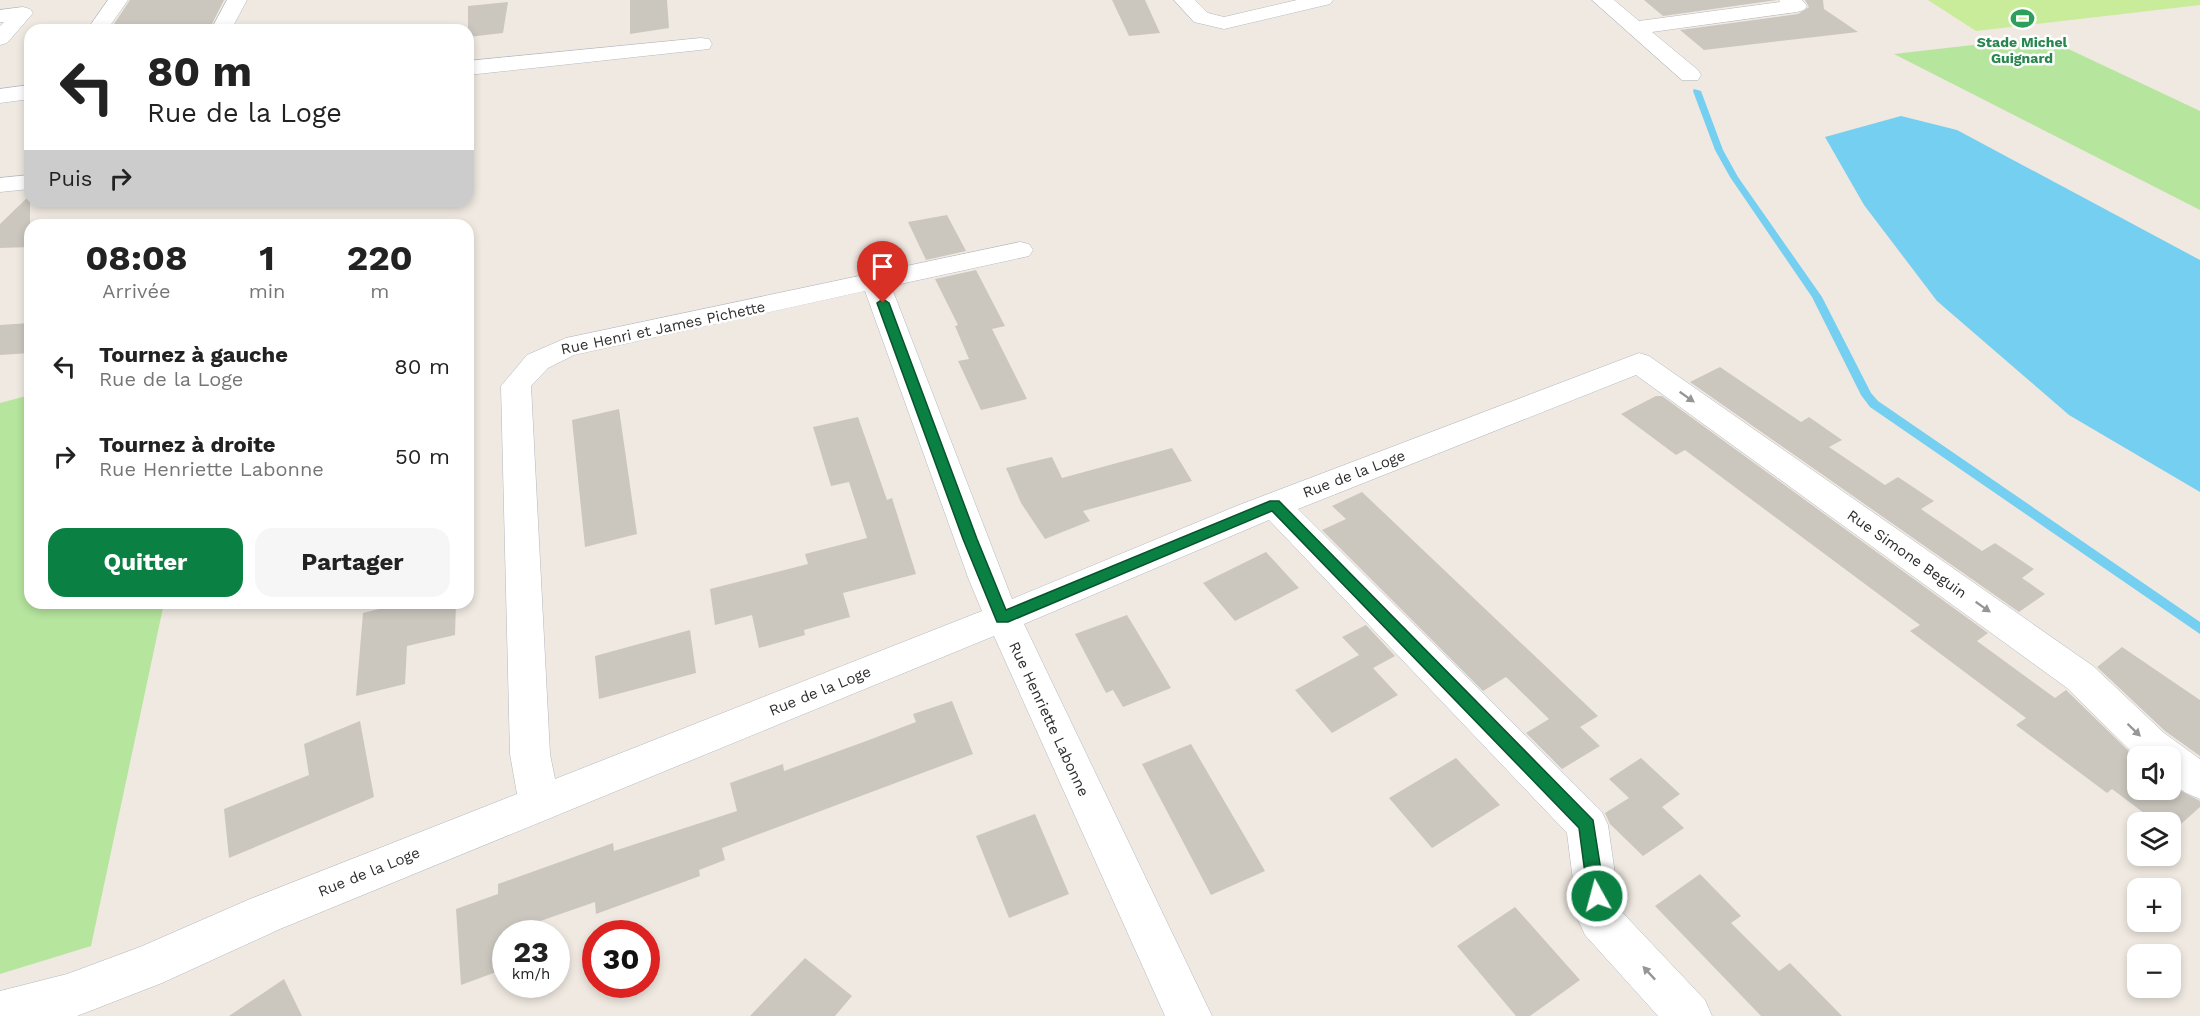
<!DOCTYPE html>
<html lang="fr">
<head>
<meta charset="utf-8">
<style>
  :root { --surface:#fff; --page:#f6f6f6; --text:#222; --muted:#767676; --accent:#0b8043 }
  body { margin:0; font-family:"Work Sans",sans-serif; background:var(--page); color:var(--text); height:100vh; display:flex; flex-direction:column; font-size:22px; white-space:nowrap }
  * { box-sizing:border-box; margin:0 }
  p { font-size:20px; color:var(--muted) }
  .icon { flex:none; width:33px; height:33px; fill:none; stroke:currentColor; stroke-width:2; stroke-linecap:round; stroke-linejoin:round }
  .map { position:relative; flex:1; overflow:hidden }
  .sheet { position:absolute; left:24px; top:219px; width:450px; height:390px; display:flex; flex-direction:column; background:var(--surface); border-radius:18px; box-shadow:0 3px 9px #0003 }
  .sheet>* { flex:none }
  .hud { position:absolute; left:24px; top:24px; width:450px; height:183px; border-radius:18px; box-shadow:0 3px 9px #0003; background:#fff; color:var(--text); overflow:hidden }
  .buttons { position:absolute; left:2127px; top:746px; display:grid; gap:12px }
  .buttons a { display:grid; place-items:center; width:54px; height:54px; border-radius:12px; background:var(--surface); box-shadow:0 3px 9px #0003; font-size:30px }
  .speed { position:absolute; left:492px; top:920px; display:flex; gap:12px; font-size:30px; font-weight:700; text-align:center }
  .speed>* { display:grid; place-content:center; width:78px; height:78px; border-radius:50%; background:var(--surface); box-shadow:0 3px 9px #0003; line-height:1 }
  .speed small { font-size:15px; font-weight:400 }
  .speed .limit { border:9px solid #d22; background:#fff; color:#111 }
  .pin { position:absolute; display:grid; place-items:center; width:51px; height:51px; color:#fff; margin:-62px -26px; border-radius:50% 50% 50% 0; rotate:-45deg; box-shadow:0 0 6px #0007 }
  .pin .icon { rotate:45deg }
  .me { position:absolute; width:66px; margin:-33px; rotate:353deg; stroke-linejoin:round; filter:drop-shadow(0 0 4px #0008) }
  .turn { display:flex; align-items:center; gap:21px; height:126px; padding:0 24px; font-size:27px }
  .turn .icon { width:78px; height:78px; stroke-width:2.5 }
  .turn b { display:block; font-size:42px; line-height:51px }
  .then { display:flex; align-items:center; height:57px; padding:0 24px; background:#0003; gap:12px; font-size:22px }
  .eta { display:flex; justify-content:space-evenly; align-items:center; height:102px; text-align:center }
  .eta b { font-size:36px; font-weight:700; line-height:42px }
  .action { display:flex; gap:12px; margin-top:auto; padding:12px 24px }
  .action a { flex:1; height:69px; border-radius:18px; background:var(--accent); color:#fff; font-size:24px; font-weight:700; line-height:69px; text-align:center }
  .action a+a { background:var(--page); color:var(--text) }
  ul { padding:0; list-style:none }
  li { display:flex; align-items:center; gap:18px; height:90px; padding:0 24px }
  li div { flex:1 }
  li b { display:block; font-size:22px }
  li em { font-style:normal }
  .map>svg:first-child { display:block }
  .green { fill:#b6e59e }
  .pitch { fill:#c9ec9a }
  .water { fill:#75cff0 }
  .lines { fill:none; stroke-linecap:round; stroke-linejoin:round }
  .stream { fill:#75cff0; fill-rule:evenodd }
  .building { fill:#cbc7bf }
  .minor-casing { stroke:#b4b7c1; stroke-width:1 }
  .minor { fill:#fff; fill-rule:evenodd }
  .oneway { fill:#969696 }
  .route { fill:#0b8043; stroke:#07532c; stroke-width:1.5 }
  .labels { text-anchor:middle; stroke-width:5; stroke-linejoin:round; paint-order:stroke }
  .far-leisure-label { font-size:14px; font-weight:bold; fill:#27864d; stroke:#fff }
  .street-label { font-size:15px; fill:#2e2e2e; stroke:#fff }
</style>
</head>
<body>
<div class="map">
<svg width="2200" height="1016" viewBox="0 0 2200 1016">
  <rect width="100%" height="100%" fill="#efe9e1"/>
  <!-- green -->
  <path class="green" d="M 2043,37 L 2200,111 L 2200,210 L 1894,54 Z
    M 30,395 L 30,603 L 164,603 L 91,946 L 0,974 L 0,403 Z"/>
  <!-- pitch -->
  <path class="pitch" d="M 1928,0 L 2200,0 L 2200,5 L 1976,31 Z"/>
  <!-- water -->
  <path class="water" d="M 1901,116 L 1957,130 L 2200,260 L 2200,492 L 2069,415 L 1937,301 L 1864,205 L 1825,137 Z"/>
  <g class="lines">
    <!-- stream -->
    <path class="stream" d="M 1694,89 L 1701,91 L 1723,150 L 1738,177 L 1822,297 L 1871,393 L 1878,401 L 2200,622 L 2200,634 L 1870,407 L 1861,395 L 1812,297 L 1730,177 L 1715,150 L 1693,91 Z"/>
  </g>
  <!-- building -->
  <path class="building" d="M 130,0 L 224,0 L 209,30 L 110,30 Z
    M 630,0 L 667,0 L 669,28 L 630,34 Z
    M 1112,0 L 1145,0 L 1160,33 L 1129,36 Z
    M 1644,0 L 1777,0 L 1663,16 Z
    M 1805,0 L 1823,0 L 1824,9 L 1858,32 L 1704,50 L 1680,30 L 1798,14 L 1809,7 Z
    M 508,2 L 503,33 L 468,37 L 468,6 Z
    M 30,195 L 30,247 L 0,248 L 0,224 Z
    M 947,215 L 966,251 L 926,260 L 908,222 Z
    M 976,270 L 1005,326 L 992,329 L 1027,399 L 981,410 L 958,361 L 969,359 L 955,326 L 958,325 L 935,279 Z
    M 30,323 L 30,353 L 0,355 L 0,325 Z
    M 1720,367 L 1801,422 L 1809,417 L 1842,440 L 1829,447 L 1885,485 L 1898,477 L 1934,501 L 1921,509 L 1982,551 L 1995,543 L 2034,569 L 2022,578 L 2045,594 L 2019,612 L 1690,382 Z
    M 1656,396 L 1662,396 L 1988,633 L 1977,641 L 2055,698 L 2066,690 L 2138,760 L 2138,789 L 2170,789 L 2170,785 L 2200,801 L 2200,807 L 2171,833 L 2170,822 L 2156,822 L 2112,789 L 2107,793 L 2016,725 L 2026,718 L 1910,631 L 1920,625 L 1685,450 L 1676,455 L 1621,414 Z
    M 619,409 L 637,534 L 585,547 L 572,420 Z
    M 858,417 L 887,500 L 892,498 L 916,574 L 843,593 L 850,617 L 804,630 L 805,635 L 759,648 L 752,615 L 715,625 L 710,589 L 808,564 L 805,554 L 867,538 L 849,482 L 831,486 L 813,427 Z
    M 1172,448 L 1192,481 L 1083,511 L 1090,521 L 1045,539 L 1021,503 L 1006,468 L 1052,457 L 1062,478 Z
    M 1362,492 L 1598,716 L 1580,727 L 1600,746 L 1562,769 L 1526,733 L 1549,719 L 1506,677 L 1483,691 L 1322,530 L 1346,519 L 1332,506 Z
    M 1266,552 L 1299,588 L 1235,621 L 1203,583 Z
    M 404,603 L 456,603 L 455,635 L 407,646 L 405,684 L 356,696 L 363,613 Z
    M 1127,615 L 1171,688 L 1123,707 L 1113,690 L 1106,693 L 1075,634 Z
    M 1366,625 L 1395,656 L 1373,668 L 1398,695 L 1332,733 L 1295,690 L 1359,655 L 1342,637 Z
    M 690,630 L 696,673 L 599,699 L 595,656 Z
    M 2122,647 L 2200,700 L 2200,756 L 2165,731 L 2097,667 Z
    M 952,701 L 973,754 L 722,848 L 725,860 L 699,870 L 700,876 L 596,914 L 595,902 L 506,933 L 506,946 L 496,950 L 499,971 L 461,985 L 456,909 L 498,894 L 498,884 L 613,843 L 614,851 L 737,811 L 730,783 L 783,764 L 784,771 L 869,740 L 916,722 L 913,714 Z
    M 360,721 L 374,797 L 229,858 L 224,809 L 309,775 L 304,744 Z
    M 1191,744 L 1265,871 L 1211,895 L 1142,764 Z
    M 1456,758 L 1500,805 L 1432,848 L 1389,798 Z
    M 1641,758 L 1680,794 L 1662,807 L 1684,828 L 1643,856 L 1610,824 L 1605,813 L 1629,798 L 1609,779 Z
    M 1035,814 L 1069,894 L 1009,918 L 976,836 Z
    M 1700,874 L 1741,916 L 1731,923 L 1779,971 L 1790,963 L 1842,1016 L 1761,1016 L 1655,906 Z
    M 1515,907 L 1580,980 L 1530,1016 L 1516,1016 L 1457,946 Z
    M 805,958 L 852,996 L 835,1016 L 750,1016 Z
    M 284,979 L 302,1016 L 229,1016 Z"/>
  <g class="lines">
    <defs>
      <path id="minor" d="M 108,0 L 128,0 L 107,30 L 87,30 Z
        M 227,0 L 247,0 L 231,30 L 211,30 Z
        M 1174,0 L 1195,0 L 1208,13 L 1224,17 L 1297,0 L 1333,0 L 1330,4 L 1224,29 L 1194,22 Z
        M 1592,0 L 1614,0 L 1639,21 L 1780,2 L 1779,0 L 1802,0 L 1807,6 L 1804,10 L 1797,12 L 1652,32 L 1698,70 L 1701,75 L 1698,80 L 1682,80 Z
        M 23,7 L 30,9 L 33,13 L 7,43 L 0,45 L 0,26 L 4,22 L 0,22 L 0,10 Z
        M 701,38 L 709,39 L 712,44 L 709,49 L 468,75 L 468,61 Z
        M 30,85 L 30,99 L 0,103 L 0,89 Z
        M 30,175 L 30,189 L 0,192 L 0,178 Z
        M 1020,242 L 1029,244 L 1033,250 L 1029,256 L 891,286 L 1012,599 L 1239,505 L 1639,353 L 1649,356 L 2093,666 L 2164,733 L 2200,759 L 2200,799 L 2186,793 L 2170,782 L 2170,756 L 2138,758 L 2067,688 L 1636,375 L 1298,509 L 1602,812 L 1608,825 L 1620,910 L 1705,1000 L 1712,1016 L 1658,1016 L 1585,935 L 1578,920 L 1567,833 L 1269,520 L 1024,624 L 1212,1016 L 1165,1016 L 994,636 L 280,929 L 162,983 L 77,1016 L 0,1016 L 0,991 L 67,974 L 140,947 L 250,899 L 517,794 L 510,754 L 501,386 L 527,355 L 566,338 ZM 865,291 L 969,580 L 982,611 L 555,779 L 550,754 L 531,386 L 548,368 L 574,355 Z"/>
    </defs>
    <!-- minor casing -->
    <use href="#minor" class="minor-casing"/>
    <!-- minor -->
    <use href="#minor" class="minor"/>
  </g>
  <!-- one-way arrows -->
  <defs><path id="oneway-solid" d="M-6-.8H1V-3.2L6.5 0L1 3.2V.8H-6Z" transform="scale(1.5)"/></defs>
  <g class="oneway">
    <use href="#oneway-solid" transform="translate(1687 397) rotate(35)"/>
    <use href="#oneway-solid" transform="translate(1983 607) rotate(35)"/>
    <use href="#oneway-solid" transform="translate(2134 730) rotate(44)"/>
    <use href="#oneway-solid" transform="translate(1649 973) rotate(-133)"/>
  </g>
  <!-- route -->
  <path class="route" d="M 883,299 L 889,303 L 977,539 L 1006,610 L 1270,501 L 1279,501 L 1593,820 L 1605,896 L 1603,902 L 1597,905 L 1590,902 L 1588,896 L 1579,828 L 1272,511 L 1008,622 L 997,622 L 963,539 L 877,303 Z"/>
  <!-- icons -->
  <defs>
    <symbol id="stadium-bare" viewBox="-9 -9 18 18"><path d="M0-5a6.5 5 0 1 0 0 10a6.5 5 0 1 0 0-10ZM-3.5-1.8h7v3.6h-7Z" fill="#2e9e5b" stroke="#fff" stroke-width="2.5" paint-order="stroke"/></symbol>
  </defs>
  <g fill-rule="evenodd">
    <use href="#stadium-bare" x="2006" y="2" width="33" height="33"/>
  </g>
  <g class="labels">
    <!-- far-leisure labels -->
    <g class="far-leisure-label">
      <text x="2022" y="47">Stade Michel<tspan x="2022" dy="16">Guignard</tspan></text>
    </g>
    <!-- street labels -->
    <g class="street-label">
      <text transform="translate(663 328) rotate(-12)" y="5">Rue Henri et James Pichette</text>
      <text transform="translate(1354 474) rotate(-21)" y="5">Rue de la Loge</text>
      <text transform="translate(1907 554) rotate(35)" y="5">Rue Simone Beguin</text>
      <text transform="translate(820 691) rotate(-22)" y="5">Rue de la Loge</text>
      <text transform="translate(1049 719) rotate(65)" y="5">Rue Henriette Labonne</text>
      <text transform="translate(369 872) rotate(-22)" y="5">Rue de la Loge</text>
    </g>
  </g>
</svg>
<div class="buttons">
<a><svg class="icon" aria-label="sound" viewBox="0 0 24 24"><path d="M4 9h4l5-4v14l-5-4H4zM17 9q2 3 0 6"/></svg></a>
<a><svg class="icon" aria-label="layers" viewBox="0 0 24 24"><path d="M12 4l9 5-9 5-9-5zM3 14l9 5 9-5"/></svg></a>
<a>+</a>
<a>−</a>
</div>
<div class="speed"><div>23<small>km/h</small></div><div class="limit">30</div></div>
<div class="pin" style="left:883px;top:303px;background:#d93025"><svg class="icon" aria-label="arrive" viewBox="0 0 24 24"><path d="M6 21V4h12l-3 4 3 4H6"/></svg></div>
<svg class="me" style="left:1597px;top:896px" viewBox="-20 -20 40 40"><circle r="17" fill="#0b8043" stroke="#fff" stroke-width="3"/><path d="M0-11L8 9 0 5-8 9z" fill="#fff"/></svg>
<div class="hud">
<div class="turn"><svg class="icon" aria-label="left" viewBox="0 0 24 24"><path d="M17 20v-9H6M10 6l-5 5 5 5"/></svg><div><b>80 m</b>Rue de la Loge</div></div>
<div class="then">Puis<svg class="icon" aria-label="right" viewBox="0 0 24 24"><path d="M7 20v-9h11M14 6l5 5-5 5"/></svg></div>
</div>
<section class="sheet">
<div class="eta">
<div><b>08:08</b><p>Arrivée</p></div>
<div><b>1</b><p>min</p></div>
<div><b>220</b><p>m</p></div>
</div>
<ul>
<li><svg class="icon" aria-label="left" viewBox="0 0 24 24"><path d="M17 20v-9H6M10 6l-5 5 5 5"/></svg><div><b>Tournez à gauche</b><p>Rue de la Loge</p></div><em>80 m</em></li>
<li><svg class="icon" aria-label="right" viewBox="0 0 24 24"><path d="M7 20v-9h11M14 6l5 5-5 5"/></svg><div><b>Tournez à droite</b><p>Rue Henriette Labonne</p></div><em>50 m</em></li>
</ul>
<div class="action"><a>Quitter</a><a>Partager</a></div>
</section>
</div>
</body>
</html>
